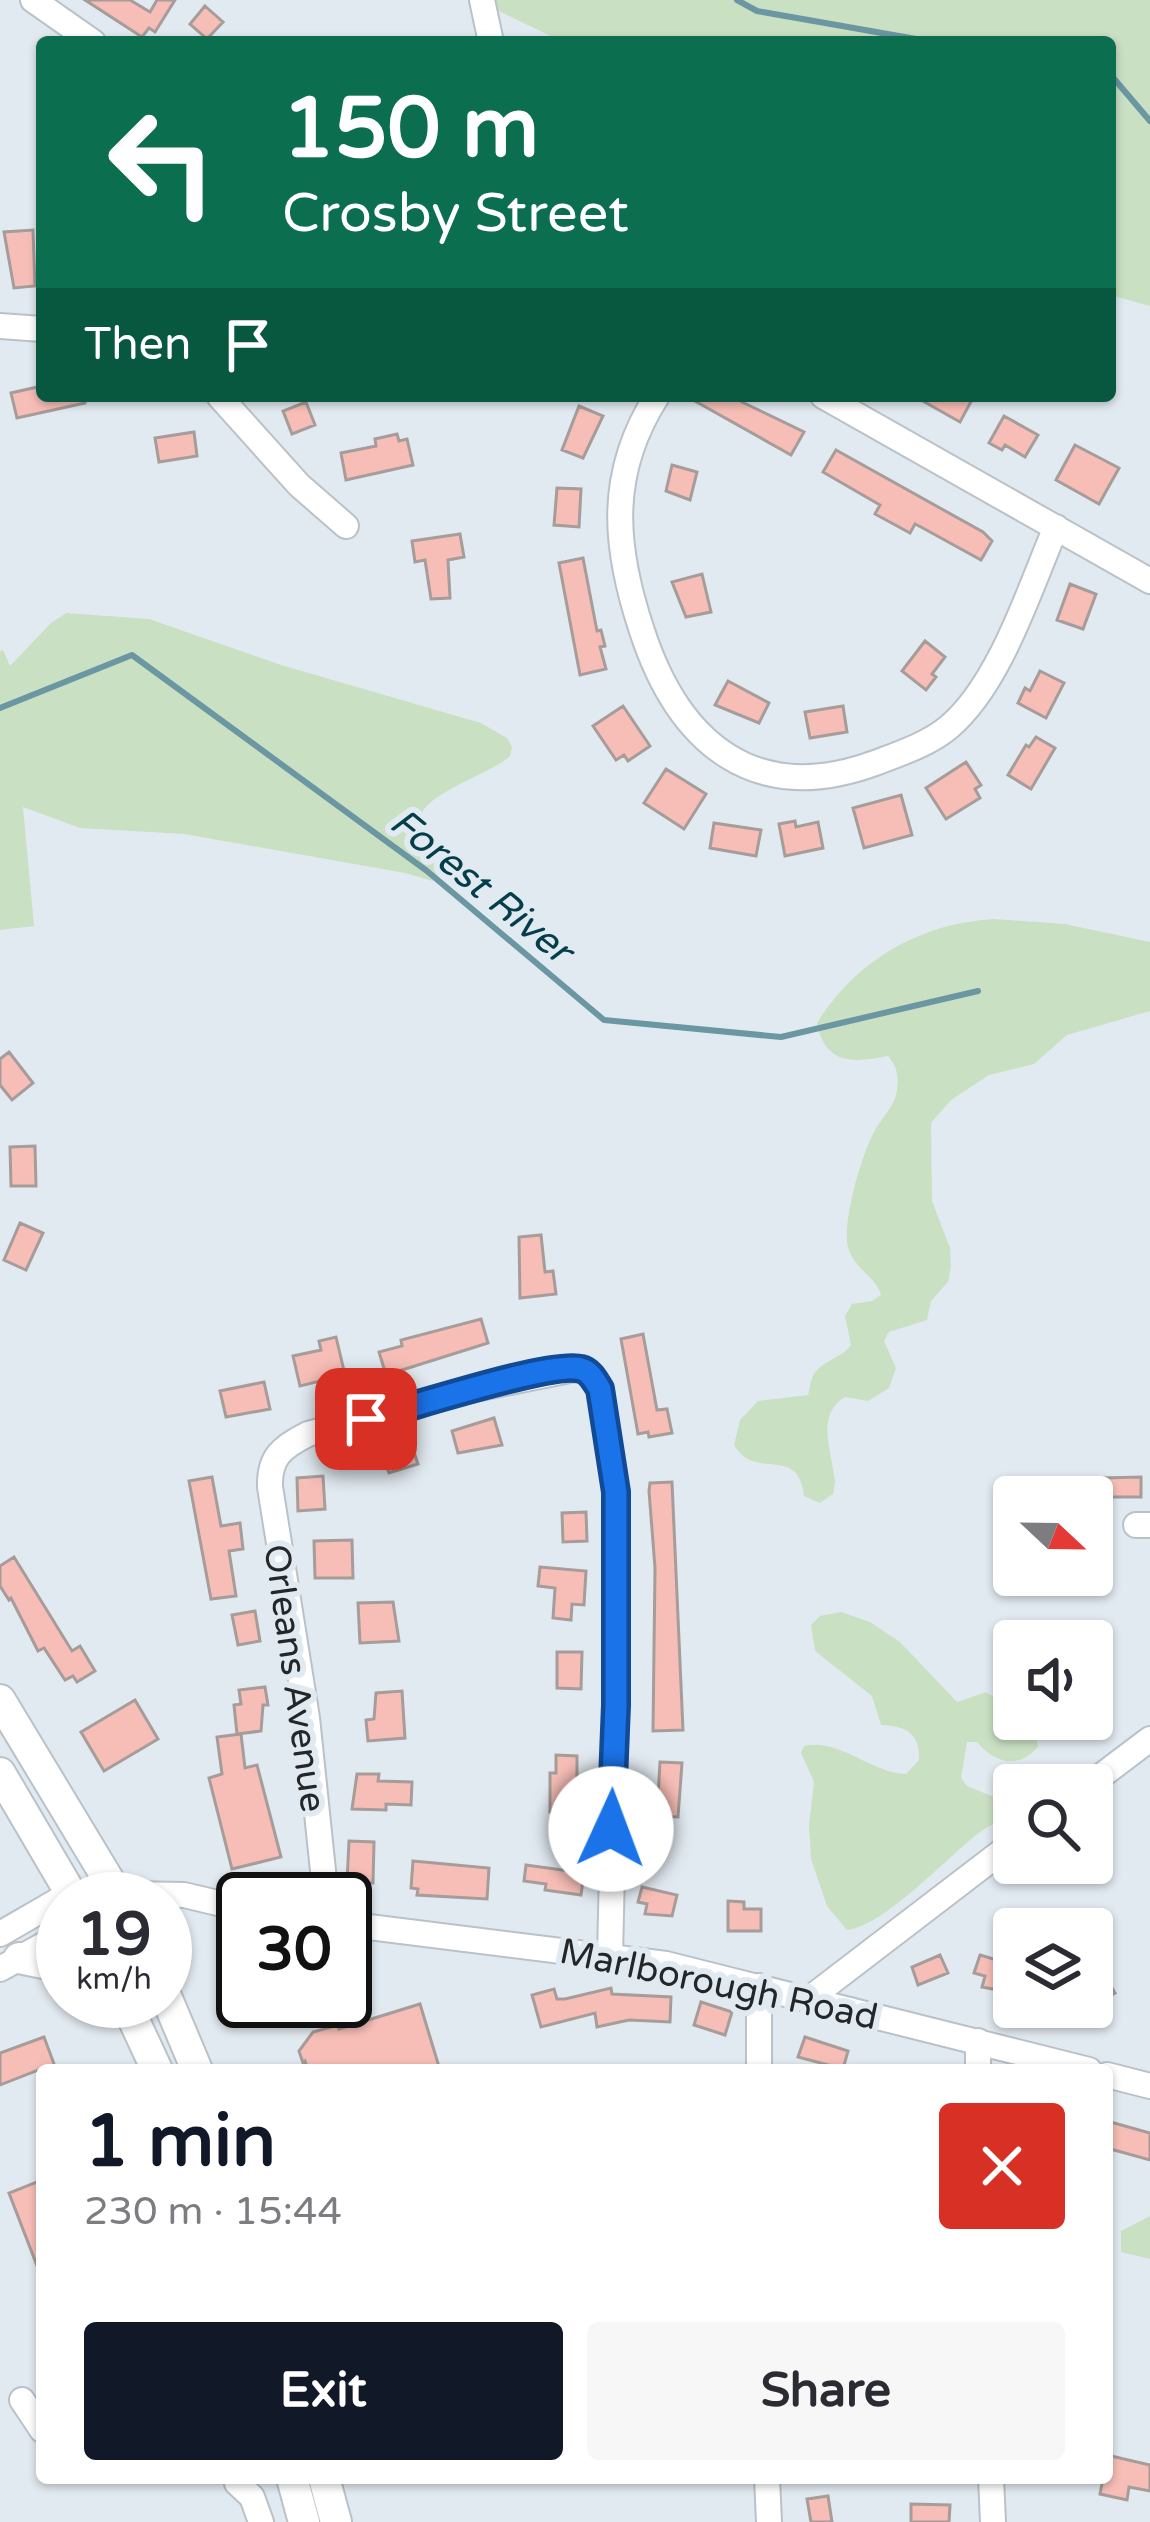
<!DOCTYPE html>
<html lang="en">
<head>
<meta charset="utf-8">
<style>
  :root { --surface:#fff; --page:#f7f7f7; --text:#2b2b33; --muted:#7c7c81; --accent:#111827 }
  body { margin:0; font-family:"Varela Round",sans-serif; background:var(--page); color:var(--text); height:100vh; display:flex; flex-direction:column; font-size:45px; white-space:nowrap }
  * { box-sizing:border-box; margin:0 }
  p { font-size:39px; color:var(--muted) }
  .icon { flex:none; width:66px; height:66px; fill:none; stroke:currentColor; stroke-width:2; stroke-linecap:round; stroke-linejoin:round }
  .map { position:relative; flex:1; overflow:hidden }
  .drawer { position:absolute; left:36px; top:2064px; width:1077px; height:420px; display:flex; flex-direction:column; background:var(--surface); border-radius:12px; box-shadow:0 3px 9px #0004 }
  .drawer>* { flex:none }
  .top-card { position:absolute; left:36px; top:36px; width:1080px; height:366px; border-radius:12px; box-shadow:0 3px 9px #0004; background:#0b6e4f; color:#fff; overflow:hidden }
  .needle { width:78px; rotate:112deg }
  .fabs { position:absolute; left:993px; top:1476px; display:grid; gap:24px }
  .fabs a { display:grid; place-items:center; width:120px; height:120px; border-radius:12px; background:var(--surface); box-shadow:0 3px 9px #0004; font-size:60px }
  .speed { position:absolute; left:36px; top:1872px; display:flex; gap:24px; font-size:60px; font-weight:700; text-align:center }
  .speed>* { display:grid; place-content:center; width:156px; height:156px; border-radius:50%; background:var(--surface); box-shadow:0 3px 9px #0004; line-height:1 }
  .speed small { font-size:30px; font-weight:400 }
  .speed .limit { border:6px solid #111; border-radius:18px; background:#fff; color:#111 }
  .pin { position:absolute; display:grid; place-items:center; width:102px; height:102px; color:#fff; margin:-51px; border-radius:24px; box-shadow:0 6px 18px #0006 }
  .me { position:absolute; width:132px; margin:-66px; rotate:2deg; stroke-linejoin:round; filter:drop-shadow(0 0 9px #0008) }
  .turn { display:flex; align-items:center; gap:42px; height:252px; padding:0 48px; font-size:54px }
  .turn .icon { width:156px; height:156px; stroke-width:2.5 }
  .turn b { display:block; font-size:84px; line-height:102px }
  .then { display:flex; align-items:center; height:114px; padding:0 48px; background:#0003; gap:24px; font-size:45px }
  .round { display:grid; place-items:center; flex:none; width:126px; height:126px; border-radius:12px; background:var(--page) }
  .summary { display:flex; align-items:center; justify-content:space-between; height:204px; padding:0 48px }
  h1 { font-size:72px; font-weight:700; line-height:90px; color:var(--accent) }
  .action { display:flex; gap:24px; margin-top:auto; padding:24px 48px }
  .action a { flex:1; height:138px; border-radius:12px; background:var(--accent); color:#fff; font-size:48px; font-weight:700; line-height:138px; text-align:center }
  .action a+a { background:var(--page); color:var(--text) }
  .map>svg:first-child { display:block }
  .green { fill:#cae0c3 }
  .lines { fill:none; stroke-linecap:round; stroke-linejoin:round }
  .stream { stroke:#6b97a3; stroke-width:6 }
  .building { fill:#f7beb7; stroke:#a69c9a; stroke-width:3 }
  .minor-casing { stroke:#bac2c8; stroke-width:28 }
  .major-casing { stroke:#bac2c8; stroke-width:34 }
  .minor { stroke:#fff; stroke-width:24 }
  .major { stroke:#fff; stroke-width:30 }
  .route-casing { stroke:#114b97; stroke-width:30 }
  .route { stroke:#1a73e8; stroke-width:21 }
  .labels { text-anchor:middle; stroke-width:12; stroke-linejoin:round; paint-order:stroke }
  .street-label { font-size:36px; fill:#242729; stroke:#e2eaf1 }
  .water-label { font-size:39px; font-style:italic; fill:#033e4a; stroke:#e2eaf1 }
</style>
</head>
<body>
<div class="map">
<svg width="1150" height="2522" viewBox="0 0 1150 2522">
  <rect width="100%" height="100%" fill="#e2eaf1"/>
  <!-- green -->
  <path class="green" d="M 476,0 L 1150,0 L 1150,306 L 1110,295 L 1110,42 L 563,42 Z
    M 66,613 L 149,619 L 281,665 L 481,723 L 507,738 L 512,747 L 510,756 C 492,774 415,796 421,822 C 425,837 441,851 449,863 L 433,881 L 405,873 L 184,834 L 80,828 L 23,807 L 34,926 L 0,930 L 0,651 L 3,650 L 10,666 L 51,623 Z
    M 993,919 L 1065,924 L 1150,942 L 1150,1011 L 1067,1035 L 1034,1064 L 989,1075 L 951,1100 L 931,1123 L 932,1201 L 950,1248 L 951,1267 L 948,1282 L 931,1301 L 927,1320 L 889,1332 L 884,1341 L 896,1368 L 889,1388 L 868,1401 L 845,1397 C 814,1416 833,1453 835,1483 L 833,1494 L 820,1503 L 804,1496 C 798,1443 755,1482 734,1445 L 740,1420 L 758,1401 L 808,1395 C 810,1388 810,1382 813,1376 C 820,1361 841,1359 851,1345 L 845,1316 L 852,1304 L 872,1301 L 881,1295 C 876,1275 849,1267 847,1241 C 845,1213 861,1157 874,1132 C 881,1118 895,1106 897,1090 C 899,1077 897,1066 888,1056 C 853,1063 825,1065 817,1023 C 856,960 919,924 993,919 Z
    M 841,1612 L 870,1622 L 900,1642 L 957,1702 L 986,1692 L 993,1697 L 1036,1737 L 1038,1747 C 1017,1770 995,1763 977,1742 L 967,1742 L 961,1778 L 967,1786 L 1014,1805 L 1014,1810 C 1002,1820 987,1826 975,1836 C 945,1860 882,1927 847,1930 L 827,1906 L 811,1859 L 809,1825 L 814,1782 L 801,1753 L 804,1746 C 839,1738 871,1773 906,1774 L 919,1760 C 920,1733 906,1726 881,1725 L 872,1696 L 815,1651 L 811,1625 L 820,1616 Z
    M 1150,2216 L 1150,2259 L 1121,2252 L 1121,2231 Z"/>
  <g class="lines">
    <!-- stream -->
    <path class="stream" d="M 737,0 L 757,11 L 933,42
      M 1110,74 L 1150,121
      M 0,708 L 132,655 L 427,871 L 604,1020 L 781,1037 L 978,991"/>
  </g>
  <!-- building -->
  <path class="building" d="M 85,0 L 130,0 L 150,12 L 157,0 L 175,0 L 155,32 L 149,28 L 142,37 Z
    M 205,6 L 223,22 L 207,39 L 190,24 Z
    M 33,230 L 35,286 L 14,288 L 4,232 Z
    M 42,386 L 42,396 L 85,396 L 85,403 L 17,418 L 11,393 Z
    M 686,396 L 746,396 L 742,402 L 804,432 L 791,455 Z
    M 914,396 L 974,396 L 960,422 Z
    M 306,402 L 315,425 L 292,434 L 283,411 Z
    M 579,406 L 603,416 L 583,458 L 562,450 Z
    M 1004,416 L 1038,435 L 1025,457 L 1005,445 L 1002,450 L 989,443 Z
    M 194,432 L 197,456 L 159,462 L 155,438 Z
    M 397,434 L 399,441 L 407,439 L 413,465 L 346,480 L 341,453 L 376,446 L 375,439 Z
    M 1075,445 L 1119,468 L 1099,504 L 1056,480 Z
    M 836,450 L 983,532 L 992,541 L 981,560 L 921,527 L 915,524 L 910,533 L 875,514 L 880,505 L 823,472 Z
    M 672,465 L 697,472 L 690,500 L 666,491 Z
    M 557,488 L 581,489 L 579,527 L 554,525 Z
    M 460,534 L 464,557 L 448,560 L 450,598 L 431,599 L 425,560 L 415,562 L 412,541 Z
    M 583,558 L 597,631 L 601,630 L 605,646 L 600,647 L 606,669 L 580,675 L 559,563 Z
    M 702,574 L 711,612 L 686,617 L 672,582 Z
    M 1070,584 L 1096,594 L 1083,629 L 1057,620 Z
    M 925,641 L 945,657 L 932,674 L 936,677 L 926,690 L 902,671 Z
    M 1040,671 L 1064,683 L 1046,718 L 1018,703 L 1025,688 L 1030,691 Z
    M 728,681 L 769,703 L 759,723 L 715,705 Z
    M 623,706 L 650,746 L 628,761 L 624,755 L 616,760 L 593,726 Z
    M 843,706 L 847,732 L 810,738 L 805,712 Z
    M 1036,737 L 1055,748 L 1031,789 L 1008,775 L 1026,745 L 1029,747 Z
    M 966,762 L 981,785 L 975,789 L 980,798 L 946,819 L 926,788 Z
    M 666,769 L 706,794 L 684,829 L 644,803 Z
    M 901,795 L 912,835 L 864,848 L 853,808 Z
    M 795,821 L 796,827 L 818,822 L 823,848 L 785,856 L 779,824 Z
    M 714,823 L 761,830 L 756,856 L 710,848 Z
    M 9,1052 L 33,1083 L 12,1100 L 0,1085 L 0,1059 Z
    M 35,1146 L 36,1186 L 11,1186 L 10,1147 Z
    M 20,1223 L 43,1233 L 26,1270 L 4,1260 Z
    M 541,1235 L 545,1272 L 553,1271 L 556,1294 L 520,1298 L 519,1237 Z
    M 481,1319 L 488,1343 L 386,1375 L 379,1352 L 402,1346 L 401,1340 Z
    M 643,1334 L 657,1410 L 667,1409 L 672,1433 L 649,1437 L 648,1432 L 638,1434 L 621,1339 Z
    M 336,1337 L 345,1375 L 300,1386 L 293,1356 L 321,1350 L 319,1341 Z
    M 264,1382 L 270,1409 L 226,1417 L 220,1391 Z
    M 494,1418 L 502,1445 L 458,1453 L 452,1431 Z
    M 411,1443 L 418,1464 L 389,1473 L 382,1452 Z
    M 323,1476 L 325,1509 L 298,1511 L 297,1478 Z
    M 212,1477 L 221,1526 L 240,1523 L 243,1549 L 229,1551 L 236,1596 L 211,1599 L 189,1481 Z
    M 1141,1477 L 1141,1497 L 1101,1497 L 1101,1478 Z
    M 672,1482 L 683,1730 L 653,1731 L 655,1568 L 649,1491 L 650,1483 Z
    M 586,1512 L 587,1541 L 563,1542 L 562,1513 Z
    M 352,1540 L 353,1578 L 315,1578 L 314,1541 Z
    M 14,1557 L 72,1651 L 80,1646 L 95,1671 L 77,1682 L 73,1676 L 65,1680 L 44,1648 L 38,1651 L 11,1598 L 9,1600 L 0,1586 L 0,1566 Z
    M 540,1567 L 586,1571 L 584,1605 L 572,1604 L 571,1620 L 553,1618 L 555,1588 L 538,1586 Z
    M 393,1602 L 399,1641 L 360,1643 L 358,1603 Z
    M 255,1611 L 260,1641 L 238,1645 L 232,1615 Z
    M 557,1652 L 582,1652 L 581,1689 L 557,1688 Z
    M 265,1687 L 268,1705 L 263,1705 L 261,1731 L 237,1734 L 234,1705 L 241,1704 L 239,1690 Z
    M 402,1691 L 405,1738 L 368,1741 L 366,1720 L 374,1719 L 376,1693 Z
    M 135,1700 L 158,1739 L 104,1771 L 81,1732 Z
    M 241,1734 L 245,1768 L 257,1765 L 281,1857 L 232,1869 L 209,1778 L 222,1774 L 217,1737 Z
    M 556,1755 L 577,1756 L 577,1812 L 550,1812 L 550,1773 L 556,1773 Z
    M 660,1762 L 682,1763 L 678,1817 L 657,1816 Z
    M 357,1774 L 379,1774 L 378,1781 L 412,1782 L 411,1805 L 386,1804 L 386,1810 L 352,1809 Z
    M 349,1841 L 374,1842 L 373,1883 L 347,1882 Z
    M 413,1861 L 489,1868 L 487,1899 L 417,1895 L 418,1889 L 411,1888 Z
    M 526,1865 L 584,1873 L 581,1895 L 545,1890 L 546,1884 L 524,1881 Z
    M 642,1887 L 677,1895 L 672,1916 L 645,1914 L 647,1904 L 638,1902 Z
    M 728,1901 L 744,1902 L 744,1909 L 761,1909 L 761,1931 L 728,1931 Z
    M 940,1955 L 948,1973 L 918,1985 L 912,1967 Z
    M 980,1955 L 1014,1965 L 1014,1993 L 982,1987 L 985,1976 L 974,1973 Z
    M 1092,1973 L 1105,1976 L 1115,1993 L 1092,2007 Z
    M 611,1988 L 612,1994 L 671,1997 L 670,2022 L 629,2020 L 597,2027 L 595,2013 L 541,2027 L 532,1995 L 554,1989 L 557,1999 L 565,1999 Z
    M 701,2002 L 732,2012 L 725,2035 L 694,2025 Z
    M 420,2004 L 440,2070 L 308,2070 L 305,2061 L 303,2063 L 299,2051 L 313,2032 L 338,2025 L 339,2029 Z
    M 44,2037 L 54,2064 L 0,2085 L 0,2053 Z
    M 805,2037 L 848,2051 L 843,2069 L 798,2057 Z
    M 1107,2121 L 1150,2133 L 1150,2160 L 1107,2148 Z
    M 42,2180 L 42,2275 L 41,2276 L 9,2193 Z
    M 1107,2455 L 1150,2465 L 1150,2491 L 1129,2487 L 1127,2500 L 1100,2494 L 1103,2478 L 1107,2478 Z
    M 828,2496 L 832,2522 L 811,2522 L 807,2499 Z
    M 911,2504 L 950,2505 L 949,2522 L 911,2522 Z"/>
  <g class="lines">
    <defs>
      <path id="minor" d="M 33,0 L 93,42
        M 482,0 L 491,42
        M 0,326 L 42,329
        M 219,396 L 299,485 L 346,526
        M 657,396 C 607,474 614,547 642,631 C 679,744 755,807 875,763 C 899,754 929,744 949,727 C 1000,684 1030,588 1056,527
        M 823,396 L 1150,581
        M 1136,1525 L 1150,1525
        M 1089,1785 L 1150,1739
        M 326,1899 L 307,1718 L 270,1487 C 269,1457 282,1447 308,1434 L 455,1393 L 580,1368 L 592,1375 L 600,1389 L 616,1492 L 616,1705 L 610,1955
        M 345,1924 L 666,1964 L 1089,2070
        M 0,1934 L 71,1893 L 184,1895 L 243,1909
        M 0,1969 L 63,1934
        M 759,1986 L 759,2070
        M 809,1999 L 1014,1842
        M 978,2041 L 978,2070
        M 1107,2075 L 1150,2086
        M 22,2400 L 42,2430
        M 767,2478 L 769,2522
        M 991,2478 L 993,2522
        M 237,2483 L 252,2497 L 261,2522"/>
      <path id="major" d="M 0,1700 L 120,1899
        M 0,1773 L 74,1899
        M 19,1958 L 63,1967
        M 165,1994 L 197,2070
        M 125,2001 L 157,2070
        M 292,2478 L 304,2522
        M 324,2478 L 336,2522"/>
    </defs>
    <!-- minor casing -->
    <use href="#minor" class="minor-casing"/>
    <!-- major casing -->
    <use href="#major" class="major-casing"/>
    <!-- minor -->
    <use href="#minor" class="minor"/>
    <!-- major -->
    <use href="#major" class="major"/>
  </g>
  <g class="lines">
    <defs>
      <path id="route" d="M 366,1419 C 404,1410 553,1360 581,1369 C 590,1371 595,1381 600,1389 L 616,1492 L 616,1705 L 611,1829"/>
    </defs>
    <!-- route casing -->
    <use href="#route" class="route-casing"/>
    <!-- route -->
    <use href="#route" class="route"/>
  </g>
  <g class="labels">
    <!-- street labels -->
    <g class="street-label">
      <text transform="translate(296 1678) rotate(82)" y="13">Orleans Avenue</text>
      <text transform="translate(719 1983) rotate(12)" y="13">Marlborough Road</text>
    </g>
    <!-- water labels -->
    <g class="water-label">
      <text transform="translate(482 885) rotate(39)" y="14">Forest River</text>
    </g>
  </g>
</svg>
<div class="fabs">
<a><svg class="needle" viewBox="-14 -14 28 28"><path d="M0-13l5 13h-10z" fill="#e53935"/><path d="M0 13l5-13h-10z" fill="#7c7c81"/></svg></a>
<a><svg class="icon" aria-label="sound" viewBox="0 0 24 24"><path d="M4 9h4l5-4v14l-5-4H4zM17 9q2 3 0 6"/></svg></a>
<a><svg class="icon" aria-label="search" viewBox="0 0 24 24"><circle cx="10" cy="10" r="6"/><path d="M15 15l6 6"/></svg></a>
<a><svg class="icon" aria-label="layers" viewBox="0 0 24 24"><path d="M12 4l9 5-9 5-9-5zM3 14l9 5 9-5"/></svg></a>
</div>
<div class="speed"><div>19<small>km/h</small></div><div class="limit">30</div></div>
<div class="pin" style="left:366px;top:1419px;background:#d93025"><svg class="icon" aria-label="arrive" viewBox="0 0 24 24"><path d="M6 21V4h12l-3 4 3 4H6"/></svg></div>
<svg class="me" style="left:611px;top:1829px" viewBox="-20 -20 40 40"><circle r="19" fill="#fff"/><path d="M0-13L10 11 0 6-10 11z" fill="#1a73e8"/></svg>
<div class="top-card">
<div class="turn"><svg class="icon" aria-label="left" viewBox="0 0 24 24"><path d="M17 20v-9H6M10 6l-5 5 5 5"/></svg><div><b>150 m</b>Crosby Street</div></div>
<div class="then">Then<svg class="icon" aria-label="arrive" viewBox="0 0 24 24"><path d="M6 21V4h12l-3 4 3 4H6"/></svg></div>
</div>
<section class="drawer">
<div class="summary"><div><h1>1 min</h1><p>230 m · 15:44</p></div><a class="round" style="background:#d93025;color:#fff"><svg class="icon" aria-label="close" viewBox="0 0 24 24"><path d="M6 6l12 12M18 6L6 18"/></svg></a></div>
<div class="action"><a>Exit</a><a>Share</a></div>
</section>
</div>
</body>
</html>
